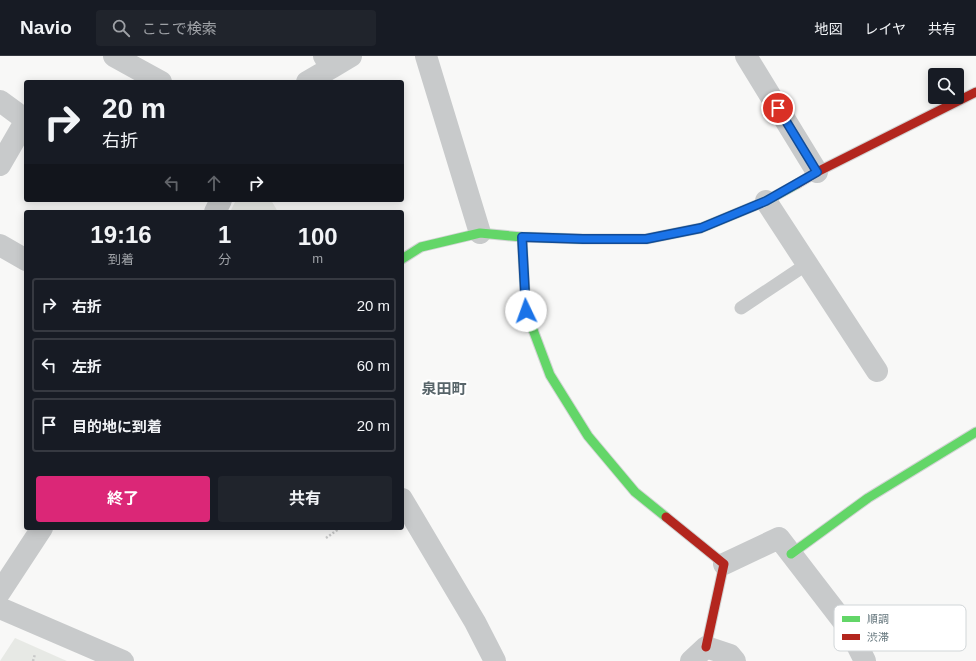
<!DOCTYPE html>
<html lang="ja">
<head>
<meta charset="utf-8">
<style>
  :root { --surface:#171b24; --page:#20242c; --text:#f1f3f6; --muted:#9ea1a6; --line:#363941; --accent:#db2777 }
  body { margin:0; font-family:Helvetica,"Noto Sans JP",sans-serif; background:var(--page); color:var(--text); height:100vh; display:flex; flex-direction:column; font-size:15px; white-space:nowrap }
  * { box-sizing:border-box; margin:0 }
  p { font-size:13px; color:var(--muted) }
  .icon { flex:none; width:22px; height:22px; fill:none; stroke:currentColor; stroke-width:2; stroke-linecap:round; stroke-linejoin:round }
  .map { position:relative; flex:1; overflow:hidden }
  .drawer { position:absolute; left:24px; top:154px; width:380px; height:320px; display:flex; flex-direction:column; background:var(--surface); border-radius:4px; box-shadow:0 2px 10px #0003 }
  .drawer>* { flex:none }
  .hud { position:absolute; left:24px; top:24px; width:380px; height:122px; border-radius:4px; box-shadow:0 2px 10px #0003; background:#171b24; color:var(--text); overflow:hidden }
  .buttons { position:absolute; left:928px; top:12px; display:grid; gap:8px }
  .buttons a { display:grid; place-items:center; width:36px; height:36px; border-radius:4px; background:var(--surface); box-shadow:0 2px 10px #0003; font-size:20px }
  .pin { position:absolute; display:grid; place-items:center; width:34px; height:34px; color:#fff; margin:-17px; border:2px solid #fff; border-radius:50%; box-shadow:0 1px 4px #0007 }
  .me { position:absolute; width:44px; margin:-22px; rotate:357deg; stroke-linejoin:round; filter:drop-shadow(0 0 3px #0008) }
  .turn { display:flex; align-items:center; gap:14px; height:84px; padding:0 12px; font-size:18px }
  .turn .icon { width:52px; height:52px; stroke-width:2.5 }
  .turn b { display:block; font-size:28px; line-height:34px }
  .lanes { display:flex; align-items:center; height:38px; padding:0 12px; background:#0003; justify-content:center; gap:20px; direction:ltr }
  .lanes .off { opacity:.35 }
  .eta { display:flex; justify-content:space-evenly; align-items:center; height:68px; text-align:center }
  .eta b { font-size:24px; font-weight:700; line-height:28px }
  .primary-button { display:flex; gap:8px; margin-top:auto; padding:8px 12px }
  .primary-button a { flex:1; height:46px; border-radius:4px; background:var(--accent); color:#fff; font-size:16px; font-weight:700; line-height:46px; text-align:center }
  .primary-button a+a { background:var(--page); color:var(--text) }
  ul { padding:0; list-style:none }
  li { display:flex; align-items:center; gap:12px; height:54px; margin:0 8px 6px; padding:0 4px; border:2px solid var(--line); border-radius:4px }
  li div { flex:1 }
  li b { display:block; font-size:15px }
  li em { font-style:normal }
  header { display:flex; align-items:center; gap:24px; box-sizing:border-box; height:56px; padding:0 20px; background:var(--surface); border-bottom:1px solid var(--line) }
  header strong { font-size:19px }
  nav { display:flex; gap:22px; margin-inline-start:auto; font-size:14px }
  .search { width:280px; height:36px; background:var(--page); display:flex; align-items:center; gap:10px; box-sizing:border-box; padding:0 14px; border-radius:4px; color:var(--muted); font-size:15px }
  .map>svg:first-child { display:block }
  .green { fill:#e7e9e5 }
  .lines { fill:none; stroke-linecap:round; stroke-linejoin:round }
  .fast-casing { stroke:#d2d4d4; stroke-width:11 }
  .jam-casing { stroke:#d2d4d4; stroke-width:11 }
  .path { stroke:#c7c8c8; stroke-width:2.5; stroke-dasharray:2 2; stroke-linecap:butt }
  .lane { stroke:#c8cacb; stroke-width:13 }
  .street { stroke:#c8cacb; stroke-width:22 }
  .fast { stroke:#63d668; stroke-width:9 }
  .jam { stroke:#b3261e; stroke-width:9 }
  .route-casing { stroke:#114b97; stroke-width:10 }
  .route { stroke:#1a73e8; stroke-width:7 }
  .labels { text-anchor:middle; stroke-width:4; stroke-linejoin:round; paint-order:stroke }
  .quarter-label { font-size:15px; font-weight:bold; fill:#58656a; stroke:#fff }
  .key { fill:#fff; stroke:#d1d6d8; stroke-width:1 }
  .key-label { font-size:11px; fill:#66777e }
</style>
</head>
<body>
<header>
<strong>Navio</strong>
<div class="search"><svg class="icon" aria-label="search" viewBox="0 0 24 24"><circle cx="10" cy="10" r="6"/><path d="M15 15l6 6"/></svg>ここで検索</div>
<nav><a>地図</a><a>レイヤ</a><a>共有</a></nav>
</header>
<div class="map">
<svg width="976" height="605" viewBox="0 0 976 605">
  <rect width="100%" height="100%" fill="#f8f8f7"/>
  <!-- green -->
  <path class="green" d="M 236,144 L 271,144 L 278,156 L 230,156 Z
    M 15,582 L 60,602 L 67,605 L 0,605 Z"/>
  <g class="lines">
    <defs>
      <path id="fast" d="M 522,181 L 526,255 L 550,319 L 588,380 L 635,436 L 666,461
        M 402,203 L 421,191 L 480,177 L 522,181 L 583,183 L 646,183 L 701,172 L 766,145 L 797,128
        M 791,498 L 868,442 L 976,376"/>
      <path id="jam" d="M 797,128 L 817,116 L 976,36
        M 666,461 L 724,508 L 706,591"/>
    </defs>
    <!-- fast casing -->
    <use href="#fast" class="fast-casing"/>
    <!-- jam casing -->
    <use href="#jam" class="jam-casing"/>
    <!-- path -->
    <path class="path" d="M 326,482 L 340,472
      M 33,605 L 35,598"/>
    <!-- lane -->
    <path class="lane" d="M 741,252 L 807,208"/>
    <!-- street -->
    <path class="street" d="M 114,0 L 161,26
      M 324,0 L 331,12 L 351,0
      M 426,0 L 480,177
      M 746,0 L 817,116
      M 307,26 L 331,12
      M 0,45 L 26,64
      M 0,109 L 26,64
      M 766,145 L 877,315
      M 215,156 L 221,144
      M 0,189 L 26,204
      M 402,443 L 475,566 L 495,605
      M 724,508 L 779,482 L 849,573 L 865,605
      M 0,536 L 42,472
      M 0,552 L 123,605
      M 691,605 L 706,591 L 730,599 L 735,605"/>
    <!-- fast -->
    <use href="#fast" class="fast"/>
    <!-- jam -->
    <use href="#jam" class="jam"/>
  </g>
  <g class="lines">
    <defs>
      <path id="route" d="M 526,255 L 522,181 L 583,183 L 646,183 L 701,172 L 766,145 L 817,116 L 778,52"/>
    </defs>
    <!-- route casing -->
    <use href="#route" class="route-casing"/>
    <!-- route -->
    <use href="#route" class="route"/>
  </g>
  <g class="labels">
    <!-- quarter labels -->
    <g class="quarter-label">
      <text x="444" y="338">泉田町</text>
    </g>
  </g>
  <!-- legend -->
  <rect x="834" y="549" width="132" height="46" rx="6" class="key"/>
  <rect x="842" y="560" width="18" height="6" fill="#63d668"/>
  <rect x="842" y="578" width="18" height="6" fill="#b3261e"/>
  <g class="key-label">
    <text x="867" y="567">順調</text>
    <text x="867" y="585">渋滞</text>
  </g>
</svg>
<div class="buttons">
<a><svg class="icon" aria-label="search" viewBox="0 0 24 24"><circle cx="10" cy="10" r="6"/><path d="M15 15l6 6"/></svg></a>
</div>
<div class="pin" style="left:778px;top:52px;background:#d93025"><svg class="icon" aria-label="arrive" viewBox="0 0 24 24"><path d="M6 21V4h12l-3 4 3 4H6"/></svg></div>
<svg class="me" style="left:526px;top:255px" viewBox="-20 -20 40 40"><circle r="19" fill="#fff"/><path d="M0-13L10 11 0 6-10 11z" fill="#1a73e8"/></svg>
<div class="hud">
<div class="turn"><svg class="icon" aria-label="right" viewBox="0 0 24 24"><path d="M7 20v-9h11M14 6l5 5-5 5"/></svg><div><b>20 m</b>右折</div></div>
<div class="lanes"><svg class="icon off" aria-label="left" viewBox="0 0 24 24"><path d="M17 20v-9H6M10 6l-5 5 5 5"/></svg><svg class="icon off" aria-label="ahead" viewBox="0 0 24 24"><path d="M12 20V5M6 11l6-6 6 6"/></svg><svg class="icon" aria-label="right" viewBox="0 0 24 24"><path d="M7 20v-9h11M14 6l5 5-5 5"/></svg></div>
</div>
<section class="drawer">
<div class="eta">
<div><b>19:16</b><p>到着</p></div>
<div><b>1</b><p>分</p></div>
<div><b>100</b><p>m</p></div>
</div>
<ul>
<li><svg class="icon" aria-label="right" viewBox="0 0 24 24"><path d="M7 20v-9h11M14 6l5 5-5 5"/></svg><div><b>右折</b></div><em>20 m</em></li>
<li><svg class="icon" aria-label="left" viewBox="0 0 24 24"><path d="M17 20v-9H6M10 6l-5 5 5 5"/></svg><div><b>左折</b></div><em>60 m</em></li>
<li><svg class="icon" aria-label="arrive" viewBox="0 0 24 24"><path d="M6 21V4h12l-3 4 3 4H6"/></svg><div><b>目的地に到着</b></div><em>20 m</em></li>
</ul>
<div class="primary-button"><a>終了</a><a>共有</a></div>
</section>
</div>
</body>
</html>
